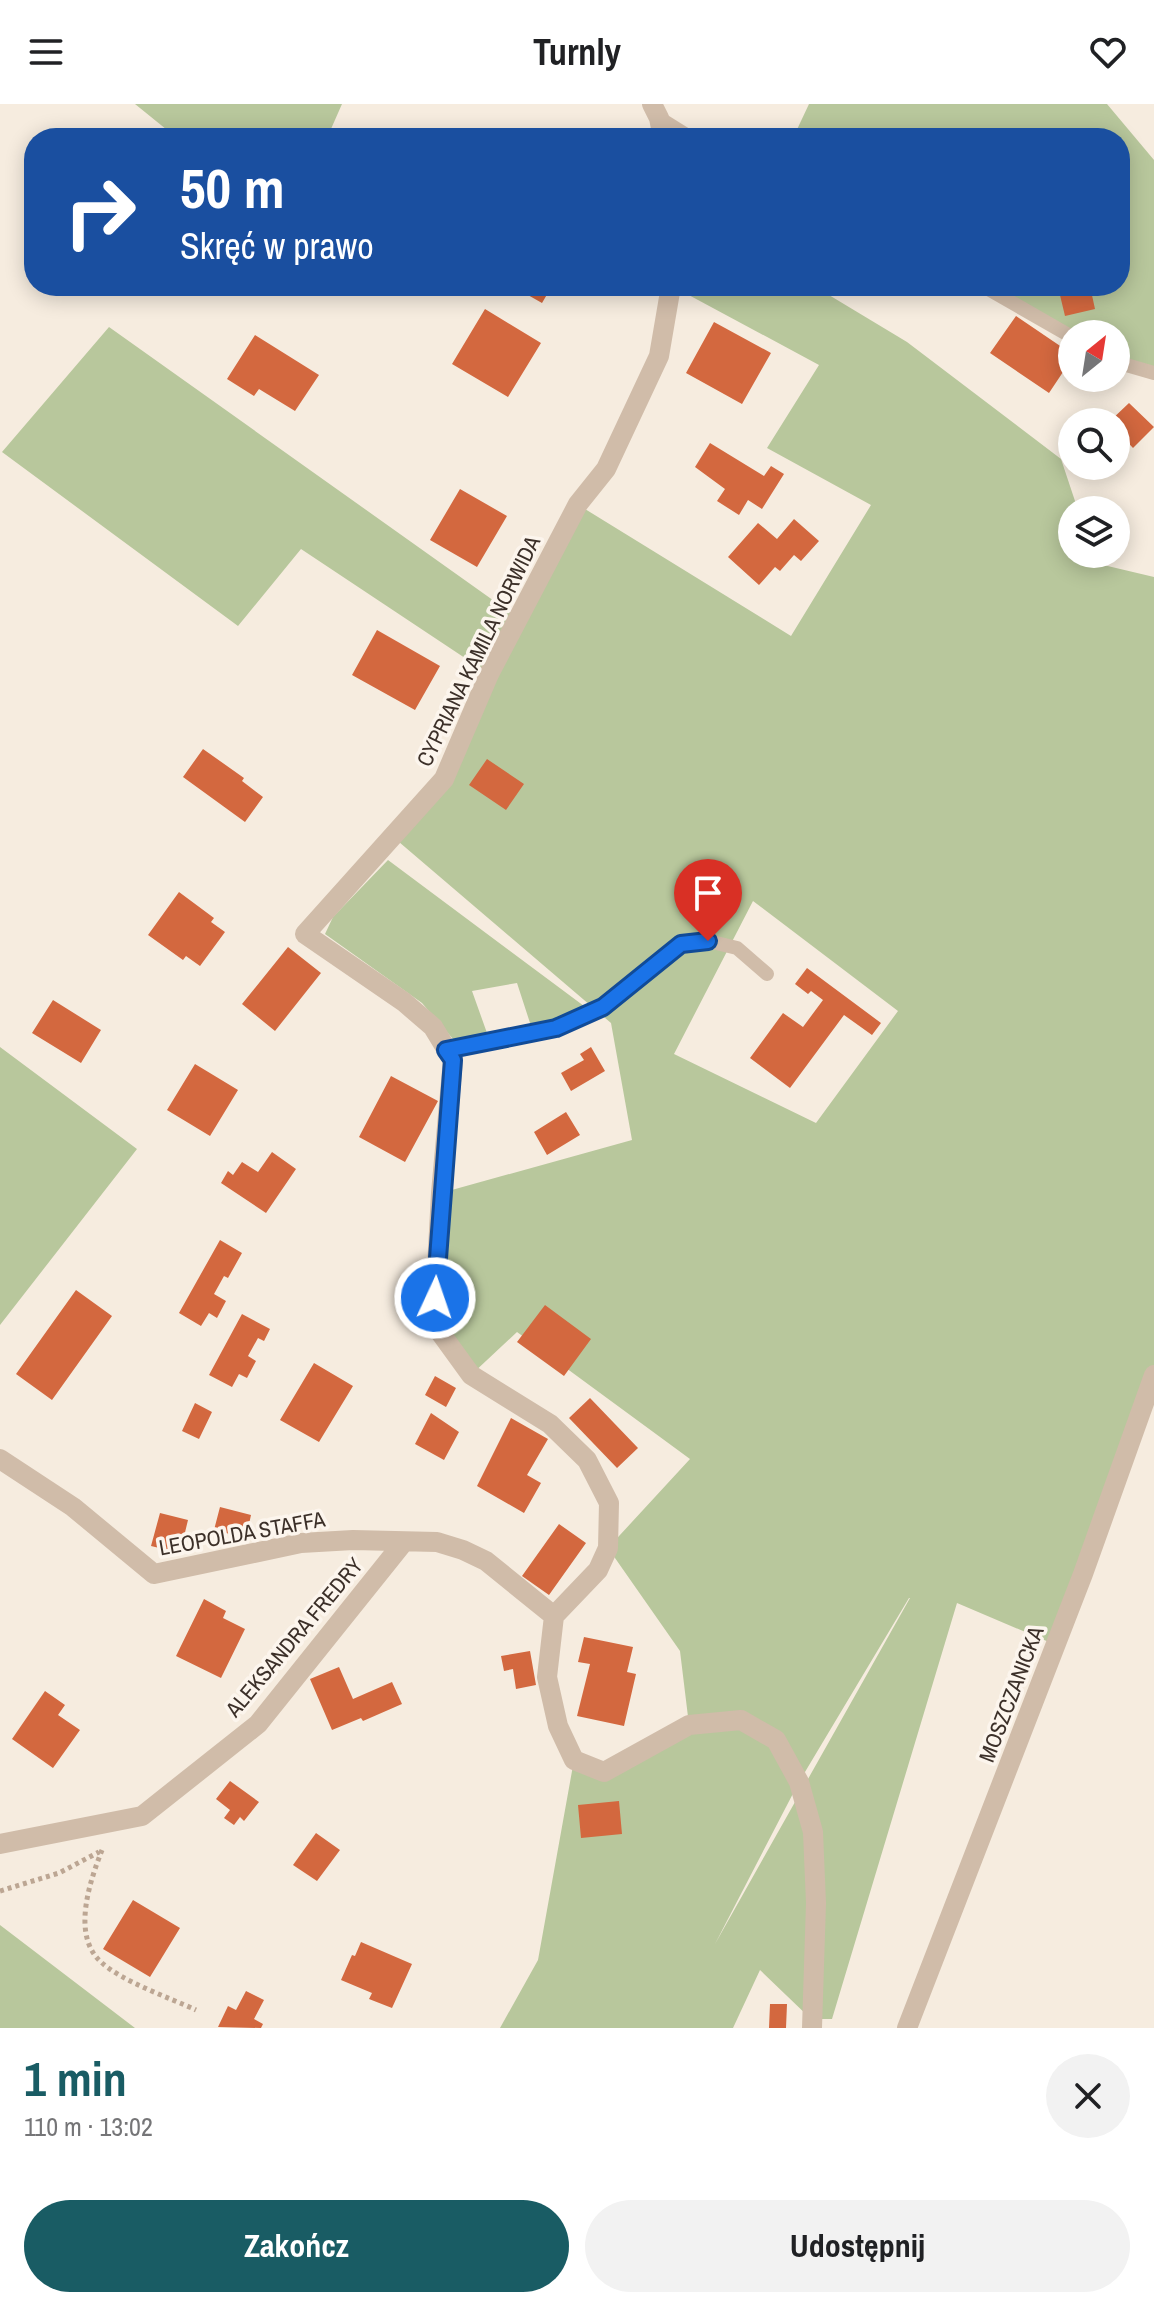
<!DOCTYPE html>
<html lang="pl">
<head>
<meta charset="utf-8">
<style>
  :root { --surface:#fff; --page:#f2f2f2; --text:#202124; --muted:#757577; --accent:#195c64 }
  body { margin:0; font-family:"Archivo Narrow",sans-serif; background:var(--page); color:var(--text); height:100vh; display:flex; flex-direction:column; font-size:30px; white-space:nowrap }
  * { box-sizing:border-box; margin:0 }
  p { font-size:26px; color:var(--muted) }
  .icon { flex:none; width:44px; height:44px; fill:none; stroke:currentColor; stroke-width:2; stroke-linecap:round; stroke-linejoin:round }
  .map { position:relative; height:1924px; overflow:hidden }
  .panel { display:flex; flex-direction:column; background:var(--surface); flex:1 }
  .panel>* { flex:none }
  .banner { position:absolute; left:24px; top:24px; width:1106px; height:168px; border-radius:32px; box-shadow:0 4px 20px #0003; background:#1a4fa0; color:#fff; overflow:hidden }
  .needle { width:52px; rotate:30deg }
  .tools { position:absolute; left:1058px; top:216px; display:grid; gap:16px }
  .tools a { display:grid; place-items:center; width:72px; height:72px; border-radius:50%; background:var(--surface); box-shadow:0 4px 20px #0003; font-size:40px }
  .pin { position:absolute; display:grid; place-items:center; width:68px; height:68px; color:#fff; margin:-82px -34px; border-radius:50% 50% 50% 0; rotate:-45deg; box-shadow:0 0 8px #0007 }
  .pin .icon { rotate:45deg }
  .me { position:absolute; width:88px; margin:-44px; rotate:3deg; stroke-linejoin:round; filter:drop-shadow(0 0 6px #0008) }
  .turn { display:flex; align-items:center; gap:28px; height:168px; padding:0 24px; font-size:36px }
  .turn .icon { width:104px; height:104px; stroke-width:2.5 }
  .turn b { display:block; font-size:56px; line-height:68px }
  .round { display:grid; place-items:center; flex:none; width:84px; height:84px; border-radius:42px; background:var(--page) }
  .overview { display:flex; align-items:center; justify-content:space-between; height:136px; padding:0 24px }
  h1 { font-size:48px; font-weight:700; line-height:60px; color:var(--accent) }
  .cta { display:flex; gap:16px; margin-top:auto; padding:16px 24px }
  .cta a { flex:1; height:92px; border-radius:48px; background:var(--accent); color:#fff; font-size:32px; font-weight:700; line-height:92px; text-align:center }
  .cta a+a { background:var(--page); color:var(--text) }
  header { display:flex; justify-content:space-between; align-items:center; height:104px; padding:0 24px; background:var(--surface); font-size:36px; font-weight:700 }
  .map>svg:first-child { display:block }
  .green { fill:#b8c79c; fill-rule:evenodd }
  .building { fill:#d3683f }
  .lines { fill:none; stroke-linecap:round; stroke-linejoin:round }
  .path { stroke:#bca693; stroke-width:5; stroke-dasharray:4 4; stroke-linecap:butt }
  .service { stroke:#d0bca9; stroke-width:14 }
  .minor { stroke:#d0bca9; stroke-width:20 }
  .tertiary { stroke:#d0bca9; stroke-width:20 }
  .route-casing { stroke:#114b97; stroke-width:20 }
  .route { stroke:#1a73e8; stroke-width:14 }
  .labels { text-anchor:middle; stroke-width:7; stroke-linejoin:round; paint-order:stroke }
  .street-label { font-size:22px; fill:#3c3029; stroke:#fcf5ed }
</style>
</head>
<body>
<header><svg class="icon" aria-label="menu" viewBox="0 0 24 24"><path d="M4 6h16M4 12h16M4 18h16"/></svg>Turnly<svg class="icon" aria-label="heart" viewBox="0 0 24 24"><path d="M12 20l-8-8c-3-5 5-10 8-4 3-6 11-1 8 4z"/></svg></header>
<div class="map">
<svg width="1154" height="1924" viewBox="0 0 1154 1924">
  <rect width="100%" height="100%" fill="#f6ecdf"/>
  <!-- green -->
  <path class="green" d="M 135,0 L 342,0 L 327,34 L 177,34 Z
    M 809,0 L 1107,0 L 1154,56 L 1154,269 L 1116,258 L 1116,230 L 1072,230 L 983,182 L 1120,182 L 1120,34 L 793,34 Z
    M 672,182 L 814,182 L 907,238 L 1061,355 L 1078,406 L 1072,406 L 1072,450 L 1092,450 L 1095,459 L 1154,473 L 1154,1274 L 1056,1541 L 957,1499 L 832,1915 L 811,1915 L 760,1866 L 733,1924 L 500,1924 L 538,1856 L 574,1656 L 604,1668 L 689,1621 L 680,1547 L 608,1444 L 690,1355 L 517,1228 L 471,1271 L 434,1220 L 441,1089 L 632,1036 L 611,919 L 392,732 L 444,675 L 489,570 L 301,445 L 238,522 L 2,348 L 109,223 L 518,514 L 585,405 L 791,532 L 871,401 L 767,344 L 819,261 ZM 753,797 L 898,907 L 816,1019 L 674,950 ZM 909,1494 L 910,1494 L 715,1840 L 799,1678 Z
    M 388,756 L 588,905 L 531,922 L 517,879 L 472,887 L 487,929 L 453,935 L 422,899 L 325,830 L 333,813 Z
    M 0,943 L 137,1045 L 0,1221 Z
    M 0,1821 L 135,1924 L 0,1924 Z"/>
  <!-- building -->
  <path class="building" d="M 512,182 L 552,182 L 542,199 Z
    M 1079,182 L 1090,182 L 1095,205 L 1065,212 L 1059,187 Z
    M 485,205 L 541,239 L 508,293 L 452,260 Z
    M 1016,212 L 1072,250 L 1072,274 L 1063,268 L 1049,289 L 990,249 Z
    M 714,218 L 771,249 L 742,300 L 686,269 Z
    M 255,231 L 319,271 L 295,307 L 259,285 L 254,292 L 227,275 Z
    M 1129,299 L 1154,323 L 1133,344 L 1116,326 L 1116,318 L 1109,318 Z
    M 710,339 L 764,372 L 771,362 L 784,370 L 762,405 L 748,396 L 739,411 L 717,397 L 725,385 L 695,363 Z
    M 460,385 L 507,412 L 477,463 L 430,436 Z
    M 794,415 L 819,437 L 801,457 L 794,451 L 780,467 L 775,463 L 759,481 L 728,453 L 758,419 L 777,435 Z
    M 377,526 L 440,562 L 415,606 L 352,571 Z
    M 203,645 L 244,674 L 242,677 L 263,693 L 245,718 L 183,673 Z
    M 487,655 L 524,680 L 506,706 L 469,681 Z
    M 179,788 L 214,814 L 211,818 L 225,828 L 200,862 L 186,852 L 183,856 L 148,831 Z
    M 288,843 L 321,869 L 275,927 L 242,900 Z
    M 807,864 L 881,919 L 872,931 L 844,911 L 790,984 L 750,954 L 783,909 L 803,923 L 823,896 L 811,887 L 808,890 L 795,880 Z
    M 53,896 L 101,926 L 81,959 L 32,929 Z
    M 591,943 L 605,967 L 571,987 L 561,969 L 584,956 L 580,950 Z
    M 195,960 L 238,986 L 210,1032 L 167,1006 Z
    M 391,972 L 438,997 L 405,1058 L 359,1033 Z
    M 566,1008 L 580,1031 L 547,1051 L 534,1028 Z
    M 272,1048 L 296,1065 L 266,1109 L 221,1079 L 228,1067 L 233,1071 L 242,1058 L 258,1068 Z
    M 220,1136 L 242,1149 L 228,1174 L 224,1172 L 214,1190 L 226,1197 L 217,1214 L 209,1209 L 201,1222 L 179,1209 Z
    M 76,1186 L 112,1212 L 52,1296 L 16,1270 Z
    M 545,1201 L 591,1235 L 564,1272 L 517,1238 Z
    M 242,1210 L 270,1225 L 264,1237 L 258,1234 L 248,1252 L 256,1257 L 247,1274 L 239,1270 L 232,1283 L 209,1271 Z
    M 314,1259 L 353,1282 L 319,1338 L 280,1316 Z
    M 435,1272 L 456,1284 L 446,1303 L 425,1291 Z
    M 590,1294 L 638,1344 L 617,1364 L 569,1314 Z
    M 195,1299 L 212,1308 L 199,1335 L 182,1327 Z
    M 431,1309 L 459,1328 L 444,1356 L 415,1340 Z
    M 511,1314 L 548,1335 L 527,1371 L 541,1379 L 524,1409 L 477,1382 Z
    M 220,1403 L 251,1411 L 246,1434 L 214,1426 Z
    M 160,1409 L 188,1416 L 180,1449 L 151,1442 Z
    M 559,1420 L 586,1439 L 549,1491 L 522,1472 Z
    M 204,1495 L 226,1507 L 223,1514 L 245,1525 L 221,1574 L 176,1552 Z
    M 584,1533 L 633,1543 L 627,1568 L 636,1570 L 624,1622 L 577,1612 L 590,1560 L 578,1558 Z
    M 530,1547 L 536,1581 L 516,1585 L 513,1565 L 504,1567 L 501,1552 Z
    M 339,1563 L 353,1595 L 392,1578 L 402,1600 L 363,1617 L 361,1614 L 332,1626 L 310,1575 Z
    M 45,1587 L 65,1601 L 58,1611 L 80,1626 L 53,1664 L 12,1635 Z
    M 230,1677 L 259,1698 L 244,1717 L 240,1713 L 234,1721 L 224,1714 L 230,1706 L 216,1695 Z
    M 619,1697 L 622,1730 L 581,1734 L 578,1701 Z
    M 316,1729 L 340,1746 L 317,1777 L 293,1761 Z
    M 133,1796 L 180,1824 L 150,1873 L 103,1845 Z
    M 361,1838 L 412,1860 L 392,1904 L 369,1895 L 372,1889 L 341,1876 L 352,1851 L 355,1852 Z
    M 246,1887 L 264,1896 L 254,1915 L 263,1920 L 261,1924 L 218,1923 L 228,1902 L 236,1906 Z
    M 770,1900 L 787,1900 L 786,1924 L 769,1924 Z"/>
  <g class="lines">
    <!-- path -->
    <path class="path" d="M 102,1746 C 90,1777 71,1831 101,1858 C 121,1877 170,1894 196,1906
      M 0,1787 L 59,1769 L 99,1748"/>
    <!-- service -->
    <path class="service" d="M 659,14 L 691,34
      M 983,182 L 1072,233
      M 1116,258 L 1154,269
      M 446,946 L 556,924 L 603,903 L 681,840 L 708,837 L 737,844 L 767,870"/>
    <!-- minor -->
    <path class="minor" d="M 652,0 L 659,14 L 663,34
      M 671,182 L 659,252 L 606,365 L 578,400 L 489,570 L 444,675 L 305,830 L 404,898 L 433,923 L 453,956 L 441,1089 L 434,1220 L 471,1271 L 550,1320 L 587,1356 L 609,1399 L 608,1444 L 598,1466 L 554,1512 L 547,1573 L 558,1622 L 574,1656 L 604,1668 L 689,1621 L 741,1616 L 776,1636 L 799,1678 L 813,1728 L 816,1799 L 812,1924
      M 0,1355 L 73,1403 L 154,1470 L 301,1439 L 353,1436 L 437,1438 L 463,1446 L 486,1457 L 554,1512
      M 0,1740 L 142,1712 L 258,1620 L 403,1439"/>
    <!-- tertiary -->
    <path class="tertiary" d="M 907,1924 L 1083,1470 L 1154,1271"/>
  </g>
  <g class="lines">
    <defs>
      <path id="route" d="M 435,1194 L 453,956 L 446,946 L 556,924 L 603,903 L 681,840 L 708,837"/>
    </defs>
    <!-- route casing -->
    <use href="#route" class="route-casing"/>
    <!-- route -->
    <use href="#route" class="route"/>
  </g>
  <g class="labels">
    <!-- street labels -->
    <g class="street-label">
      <text transform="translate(478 547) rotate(-64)" y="8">CYPRIANA KAMILA NORWIDA</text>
      <text transform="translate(242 1429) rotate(-10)" y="8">LEOPOLDA STAFFA</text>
      <text transform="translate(294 1533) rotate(-50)" y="8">ALEKSANDRA FREDRY</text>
      <text transform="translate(1011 1590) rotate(-69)" y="8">MOSZCZANICKA</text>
    </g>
  </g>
</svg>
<div class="tools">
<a><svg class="needle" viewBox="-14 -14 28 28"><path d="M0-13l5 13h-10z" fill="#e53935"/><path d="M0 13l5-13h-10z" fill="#757577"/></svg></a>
<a><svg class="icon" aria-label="search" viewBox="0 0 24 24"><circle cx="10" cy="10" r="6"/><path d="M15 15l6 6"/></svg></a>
<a><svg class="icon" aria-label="layers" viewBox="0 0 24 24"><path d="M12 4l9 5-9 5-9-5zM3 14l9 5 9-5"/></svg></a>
</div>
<div class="pin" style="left:708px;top:837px;background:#d93025"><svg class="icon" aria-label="arrive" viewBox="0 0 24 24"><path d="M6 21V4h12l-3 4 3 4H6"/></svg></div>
<svg class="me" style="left:435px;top:1194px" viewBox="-20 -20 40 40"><circle r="17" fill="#1a73e8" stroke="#fff" stroke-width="3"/><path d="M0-11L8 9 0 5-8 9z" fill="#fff"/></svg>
<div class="banner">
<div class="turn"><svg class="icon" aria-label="right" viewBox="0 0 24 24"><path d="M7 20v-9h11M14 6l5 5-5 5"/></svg><div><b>50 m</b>Skręć w prawo</div></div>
</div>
</div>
<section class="panel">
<div class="overview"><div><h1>1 min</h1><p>110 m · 13:02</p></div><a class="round"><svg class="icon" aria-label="close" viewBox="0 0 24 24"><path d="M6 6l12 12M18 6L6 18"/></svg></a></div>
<div class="cta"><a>Zakończ</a><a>Udostępnij</a></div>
</section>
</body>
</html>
